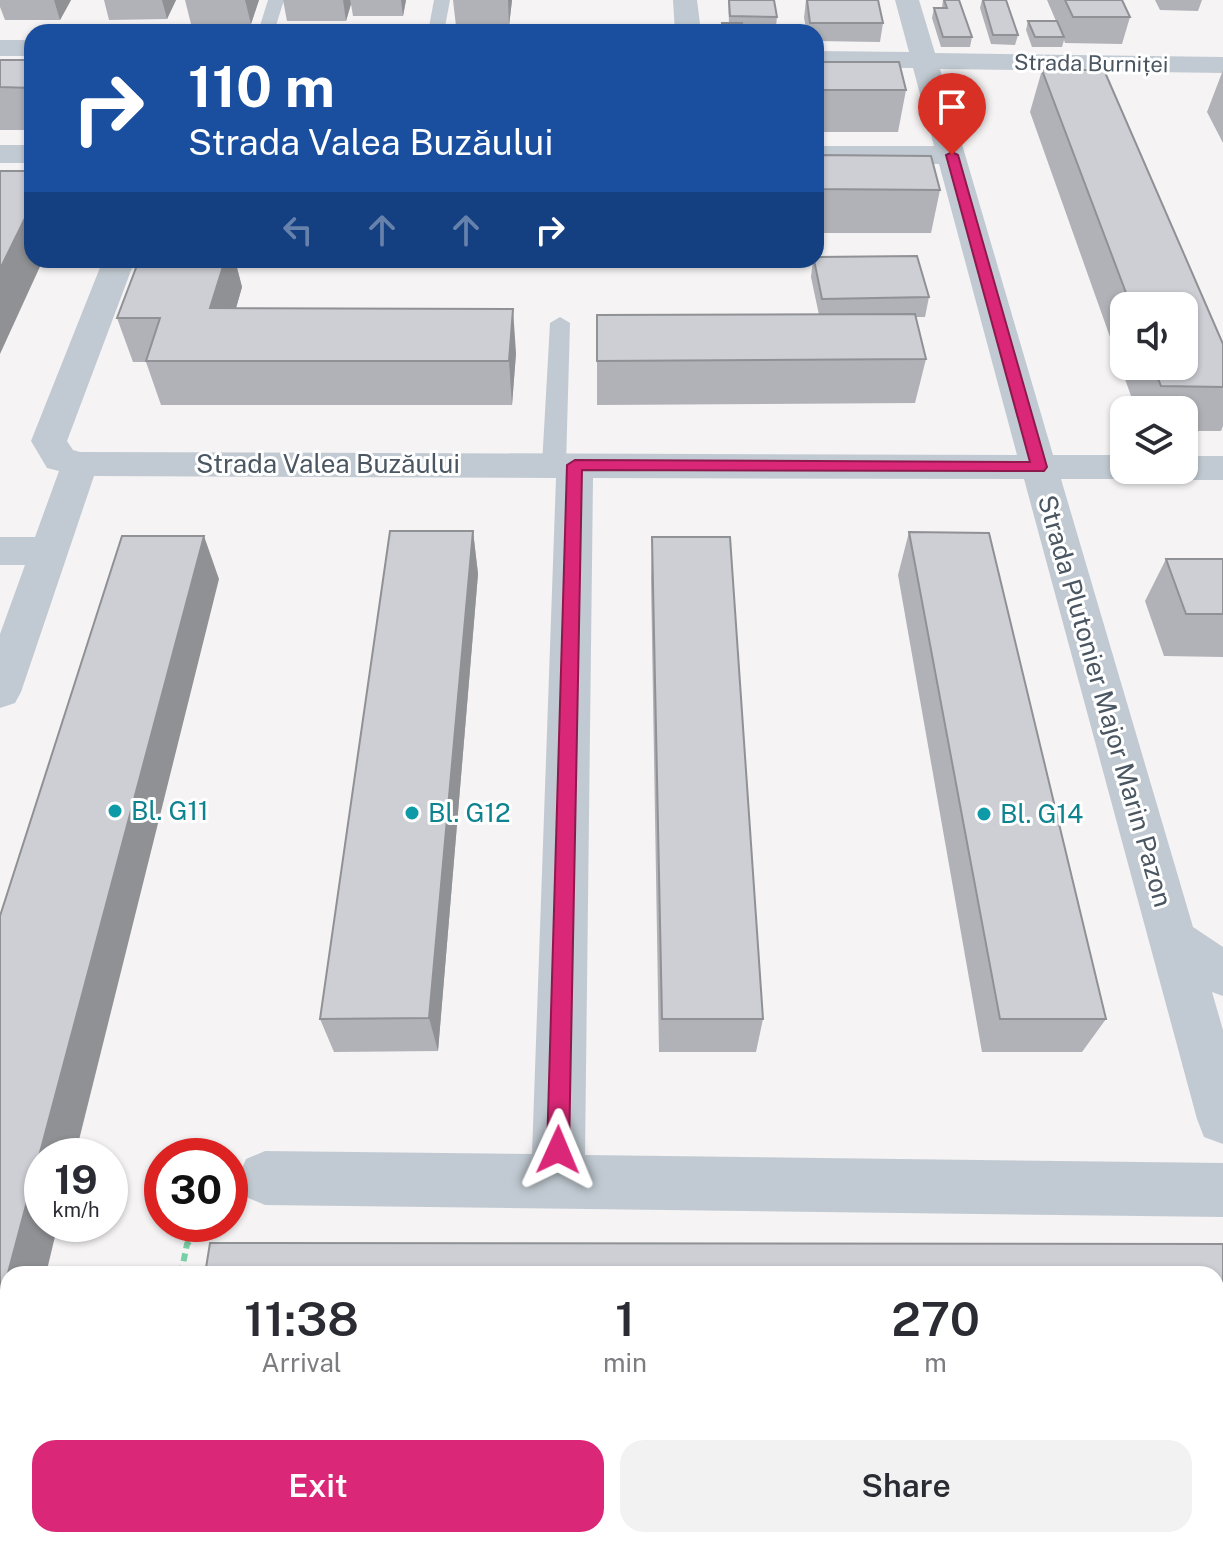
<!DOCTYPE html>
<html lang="en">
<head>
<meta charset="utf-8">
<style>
  :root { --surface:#fff; --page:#f2f2f3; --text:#2b2b33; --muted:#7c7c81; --accent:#db2777 }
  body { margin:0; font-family:"Public Sans",sans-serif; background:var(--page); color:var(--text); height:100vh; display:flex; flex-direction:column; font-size:30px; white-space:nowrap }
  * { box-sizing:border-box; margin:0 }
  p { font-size:26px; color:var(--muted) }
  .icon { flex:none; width:44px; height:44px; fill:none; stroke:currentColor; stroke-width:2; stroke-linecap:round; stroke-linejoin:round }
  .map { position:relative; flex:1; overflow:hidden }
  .details { position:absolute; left:0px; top:1266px; width:1224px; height:282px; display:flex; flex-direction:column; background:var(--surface); border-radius:24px 24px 0 0; box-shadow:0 2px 6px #0004 }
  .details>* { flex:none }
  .top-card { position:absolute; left:24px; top:24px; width:800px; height:244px; border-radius:24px; box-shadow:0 2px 6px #0004; background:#1a4fa0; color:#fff; overflow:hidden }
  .tools { position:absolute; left:1110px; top:292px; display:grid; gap:16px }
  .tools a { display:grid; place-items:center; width:88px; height:88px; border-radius:16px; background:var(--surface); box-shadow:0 2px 6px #0004; font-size:40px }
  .speed { position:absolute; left:24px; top:1138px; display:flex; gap:16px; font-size:40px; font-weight:700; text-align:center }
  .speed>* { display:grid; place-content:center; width:104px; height:104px; border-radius:50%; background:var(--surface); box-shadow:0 2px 6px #0004; line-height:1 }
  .speed small { font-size:20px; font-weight:400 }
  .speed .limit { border:12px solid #d22; background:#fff; color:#111 }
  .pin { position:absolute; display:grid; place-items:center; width:68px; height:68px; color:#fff; margin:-82px -34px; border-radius:50% 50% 50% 0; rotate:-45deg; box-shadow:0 0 8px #0007 }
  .pin .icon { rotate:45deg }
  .me { position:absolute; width:88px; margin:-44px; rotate:1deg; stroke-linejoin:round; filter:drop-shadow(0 0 6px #0008) }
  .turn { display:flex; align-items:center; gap:28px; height:168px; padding:0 32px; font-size:36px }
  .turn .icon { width:104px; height:104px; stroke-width:2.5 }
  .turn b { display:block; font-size:56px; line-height:68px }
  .lanes { display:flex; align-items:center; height:76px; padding:0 32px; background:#0003; justify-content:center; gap:40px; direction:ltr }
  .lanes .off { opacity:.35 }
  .eta { display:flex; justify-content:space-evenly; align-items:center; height:136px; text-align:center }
  .eta b { font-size:48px; font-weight:600; line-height:56px }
  .action { display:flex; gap:16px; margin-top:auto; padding:16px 32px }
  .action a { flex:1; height:92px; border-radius:24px; background:var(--accent); color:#fff; font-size:32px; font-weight:600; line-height:92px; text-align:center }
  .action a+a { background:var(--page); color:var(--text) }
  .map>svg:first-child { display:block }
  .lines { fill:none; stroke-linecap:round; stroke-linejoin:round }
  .path { stroke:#7ad0a6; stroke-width:6; stroke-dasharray:8 5; stroke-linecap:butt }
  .service { fill:#c1cad2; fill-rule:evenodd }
  .minor { fill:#c1cad2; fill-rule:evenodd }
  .wall { fill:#b0b2b7; fill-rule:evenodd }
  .shaded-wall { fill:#909195 }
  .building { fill:#cdcfd5; stroke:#909195; stroke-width:2 }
  .route { fill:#db2777; stroke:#8e194d; stroke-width:2 }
  .culture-dot { fill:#0f9aa8; stroke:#fff; stroke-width:3 }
  .labels { text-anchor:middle; stroke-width:6; stroke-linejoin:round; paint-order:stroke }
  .far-street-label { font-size:22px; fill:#4a5661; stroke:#fff }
  .street-label { font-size:26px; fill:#4a5661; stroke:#fff }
  .culture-label { font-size:26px; fill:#0d838f; stroke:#fff; text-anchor:start }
</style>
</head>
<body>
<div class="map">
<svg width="1223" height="1547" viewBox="0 0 1223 1547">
  <rect width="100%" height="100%" fill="#f5f3f3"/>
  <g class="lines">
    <!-- path -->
    <path class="path" d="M 181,1274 L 187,1244 L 205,1224
      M 94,1547 L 98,1540"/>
    <!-- service -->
    <path class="service" d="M 268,0 L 284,0 L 274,32 L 258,32 Z
      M 434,0 L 450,0 L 444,32 L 428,32 Z
      M 560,317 L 570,323 L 566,465 L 562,470 L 546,470 L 542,465 L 550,323 Z"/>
    <!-- minor -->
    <path class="minor" d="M 673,0 L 697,0 L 701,32 L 675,32 Z
      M 895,0 L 919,0 L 935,53 L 1223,57 L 1223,73 L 940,69 L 1053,455 L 1124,455 L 1124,470 L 1140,470 L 1137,476 L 1124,479 L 1061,479 L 1193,927 L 1223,947 L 1223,996 L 1212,992 L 1223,1030 L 1223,1144 L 1204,1137 L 1197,1119 L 1024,479 L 593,478 L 585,1155 L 1223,1163 L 1223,1217 L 265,1205 L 246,1197 L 238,1178 L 246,1159 L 265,1151 L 532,1154 L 556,478 L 94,476 L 21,692 L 15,703 L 0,708 L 0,634 L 25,565 L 0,565 L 0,537 L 35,537 L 59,471 L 47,468 L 31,441 L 103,260 L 135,260 L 67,441 L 73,450 L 80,452 L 1017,455 L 939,164 L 816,164 L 816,146 L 934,146 L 913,68 L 816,67 L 816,51 L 909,52 Z
      M 0,40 L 32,40 L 32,56 L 0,56 Z
      M 0,145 L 32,145 L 32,163 L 0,163 Z
      M 1184,456 L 1223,456 L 1223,480 L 1184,480 L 1171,477 L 1167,470 L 1184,470 Z"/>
  </g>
  <!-- wall -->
  <path class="wall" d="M 0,0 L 71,0 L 60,20 L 5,20 L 0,7 Z
    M 104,0 L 176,0 L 167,19 L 109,20 Z
    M 185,0 L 259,0 L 251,24 L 191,24 Z
    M 283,0 L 406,0 L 403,16 L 353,16 L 351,4 L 346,21 L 287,21 Z
    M 453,0 L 512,0 L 509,26 L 456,26 Z
    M 728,0 L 777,17 L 776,26 L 742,26 L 780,32 L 721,32 L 722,23 L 729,23 Z
    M 806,0 L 883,23 L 880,42 L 816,41 L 816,32 L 807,32 L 804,18 Z
    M 943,0 L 959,0 L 972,37 L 970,47 L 941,47 L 932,18 L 934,8 L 942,8 Z
    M 982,0 L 1006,0 L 1018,35 L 1015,45 L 991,44 L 980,8 Z
    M 1047,0 L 1122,0 L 1130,17 L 1122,44 L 1065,43 L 1064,40 L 1062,47 L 1032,47 L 1026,30 L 1028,21 L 1056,21 Z
    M 1155,0 L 1202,0 L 1198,11 L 1160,10 Z
    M 0,60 L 32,60 L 32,130 L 0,130 Z
    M 816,62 L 906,90 L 898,132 L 816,132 Z
    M 1042,70 L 1223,344 L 1223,426 L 1221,431 L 1184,431 L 1184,410 L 1136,410 L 1030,112 ZM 1124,306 L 1184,306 L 1184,366 L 1124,366 Z
    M 1223,70 L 1223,143 L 1207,112 Z
    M 816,155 L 940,190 L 931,233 L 816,233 Z
    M 139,260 L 235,260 L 242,287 L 236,309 L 516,353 L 512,405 L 161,405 L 146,362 L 133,362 L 117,318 Z
    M 813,260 L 929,297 L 925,317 L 916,317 L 926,359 L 915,403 L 597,405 L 597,315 L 819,315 L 811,277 Z
    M 473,531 L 478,574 L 438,1051 L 334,1052 L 320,1019 Z
    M 909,532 L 1106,1019 L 1082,1052 L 982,1052 L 898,575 Z
    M 652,537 L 763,1019 L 756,1052 L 659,1052 L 651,580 Z
    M 1166,559 L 1223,559 L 1223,657 L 1164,656 L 1145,601 Z
    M 1223,1244 L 1223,1401 L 1216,1401 L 1216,1274 Z"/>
  <!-- shaded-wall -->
  <path class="shaded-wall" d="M 54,0 L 71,0 L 60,20 Z
    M 162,0 L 176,0 L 167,19 Z
    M 245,0 L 259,0 L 251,24 Z
    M 343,0 L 350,0 L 351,4 L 346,21 Z
    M 401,0 L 406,0 L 403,16 Z
    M 508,0 L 512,0 L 509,26 Z
    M 32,204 L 32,260 L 43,260 L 0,354 L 0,269 Z
    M 225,260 L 235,260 L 242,287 L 223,352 L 210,308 Z
    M 513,309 L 516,353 L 512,405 L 509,361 Z
    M 473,531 L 478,574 L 438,1051 L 429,1018 Z
    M 204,536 L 219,579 L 75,1156 L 42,1156 L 42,1224 L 58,1224 L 46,1274 L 8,1274 L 8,1425 L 0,1457 L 0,1303 Z"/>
  <!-- building -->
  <path class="building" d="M 729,0 L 774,0 L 777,17 L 730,16 Z
    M 807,0 L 878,0 L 883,23 L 810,23 Z
    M 944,0 L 959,0 L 972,37 L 943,37 L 934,8 L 947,8 Z
    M 983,0 L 1006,0 L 1018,35 L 993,35 Z
    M 1065,0 L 1122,0 L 1130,17 L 1073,17 Z
    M 1028,21 L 1057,21 L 1064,37 L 1035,37 Z
    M 722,23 L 742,23 L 742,27 L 779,27 L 780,32 L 723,32 Z
    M 0,60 L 32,60 L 32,88 L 0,87 Z
    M 816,62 L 899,62 L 906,90 L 816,90 Z
    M 1042,70 L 1104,70 L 1223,344 L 1223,387 L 1161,386 L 1153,366 L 1184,366 L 1184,306 L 1131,306 Z
    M 816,155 L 931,156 L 940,190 L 816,189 Z
    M 0,171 L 32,171 L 32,204 L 0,269 Z
    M 917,256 L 929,297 L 822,299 L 814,260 L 816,260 L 816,257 Z
    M 139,260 L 225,260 L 210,308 L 513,309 L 509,361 L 146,361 L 160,318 L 117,318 Z
    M 915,314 L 926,359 L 597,361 L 597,315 Z
    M 390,531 L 473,531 L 429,1018 L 320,1019 Z
    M 909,532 L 989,533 L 1106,1019 L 1000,1019 Z
    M 122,536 L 204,536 L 0,1303 L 0,916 Z
    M 652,537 L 730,537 L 763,1019 L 662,1019 Z
    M 1166,559 L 1223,559 L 1223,614 L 1186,614 Z
    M 210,1243 L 1223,1244 L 1223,1383 L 1216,1383 L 1216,1274 L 205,1274 Z"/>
  <!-- route -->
  <path class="route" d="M 952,152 L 958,155 L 1047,467 L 1044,471 L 582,470 L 569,1150 L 566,1158 L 558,1161 L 551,1158 L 547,1150 L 567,465 L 575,460 L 1030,462 L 946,155 Z"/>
  <!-- markers -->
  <g class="culture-dot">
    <circle cx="115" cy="811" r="8"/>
    <circle cx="412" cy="813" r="8"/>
    <circle cx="984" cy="814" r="8"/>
  </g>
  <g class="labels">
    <!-- far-street labels -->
    <g class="far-street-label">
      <text transform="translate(1091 63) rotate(1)" y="8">Strada Burniței</text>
    </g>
    <!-- street labels -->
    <g class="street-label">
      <text x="328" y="473">Strada Valea Buzăului</text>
      <text transform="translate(1105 701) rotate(74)" y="9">Strada Plutonier Major Marin Pazon</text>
    </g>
    <!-- culture labels -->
    <g class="culture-label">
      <text x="131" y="820">Bl. G11</text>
      <text x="428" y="822">Bl. G12</text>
      <text x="1000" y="823">Bl. G14</text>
    </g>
  </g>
</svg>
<div class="tools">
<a><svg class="icon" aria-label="sound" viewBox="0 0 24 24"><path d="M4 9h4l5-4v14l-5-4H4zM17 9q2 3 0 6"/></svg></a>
<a><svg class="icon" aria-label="layers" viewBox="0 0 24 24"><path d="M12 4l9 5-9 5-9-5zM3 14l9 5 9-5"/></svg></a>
</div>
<div class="speed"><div>19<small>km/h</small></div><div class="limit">30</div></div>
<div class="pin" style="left:952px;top:155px;background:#d93025"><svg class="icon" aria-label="arrive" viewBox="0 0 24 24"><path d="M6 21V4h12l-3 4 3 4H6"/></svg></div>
<svg class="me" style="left:558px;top:1150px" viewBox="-20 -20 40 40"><path d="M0-17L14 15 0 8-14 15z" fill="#db2777" stroke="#fff" stroke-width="4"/></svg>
<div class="top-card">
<div class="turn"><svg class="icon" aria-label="right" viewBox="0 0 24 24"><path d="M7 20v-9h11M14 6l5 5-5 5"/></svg><div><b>110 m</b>Strada Valea Buzăului</div></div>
<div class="lanes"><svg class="icon off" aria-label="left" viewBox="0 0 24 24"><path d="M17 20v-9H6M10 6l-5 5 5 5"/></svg><svg class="icon off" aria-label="ahead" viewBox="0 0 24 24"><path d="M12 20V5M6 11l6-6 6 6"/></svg><svg class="icon off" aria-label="ahead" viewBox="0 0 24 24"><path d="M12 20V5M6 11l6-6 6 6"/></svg><svg class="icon" aria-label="right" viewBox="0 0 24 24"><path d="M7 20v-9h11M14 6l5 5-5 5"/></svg></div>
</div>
<section class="details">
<div class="eta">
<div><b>11:38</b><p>Arrival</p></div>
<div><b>1</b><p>min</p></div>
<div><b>270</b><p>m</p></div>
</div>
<div class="action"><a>Exit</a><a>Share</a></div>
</section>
</div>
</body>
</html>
